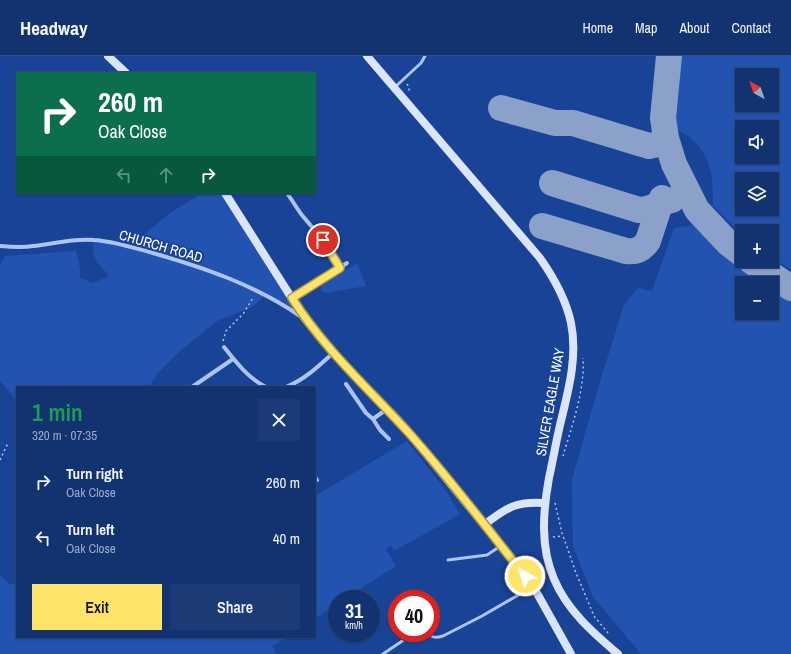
<!DOCTYPE html>
<html lang="en">
<head>
<meta charset="utf-8">
<style>
  :root { --surface:#133270; --page:#1c3a75; --text:#f1f3f6; --muted:#9daac3; --line:#324d83; --accent:#ffe46c }
  body { margin:0; font-family:"Archivo Narrow",sans-serif; background:var(--page); color:var(--text); height:100vh; display:flex; flex-direction:column; font-size:15px; white-space:nowrap }
  * { box-sizing:border-box; margin:0 }
  p { font-size:13px; color:var(--muted) }
  .icon { flex:none; width:22px; height:22px; fill:none; stroke:currentColor; stroke-width:2; stroke-linecap:round; stroke-linejoin:round }
  .map { position:relative; flex:1; overflow:hidden }
  .drawer { position:absolute; left:16px; top:330px; width:300px; height:252px; display:flex; flex-direction:column; background:var(--surface); border-radius:0px; box-shadow:0 1px 3px #0004,0 0 0 1px var(--line) }
  .drawer>* { flex:none }
  .hud { position:absolute; left:16px; top:16px; width:300px; height:122px; border-radius:0px; box-shadow:0 1px 3px #0004,0 0 0 1px var(--line); background:#0b6e4f; color:#fff; overflow:hidden }
  .needle { width:26px; rotate:320deg }
  .fabs { position:absolute; left:735px; top:12px; display:grid; gap:8px }
  .fabs a { display:grid; place-items:center; width:44px; height:44px; border-radius:0px; background:var(--surface); box-shadow:0 1px 3px #0004,0 0 0 1px var(--line); font-size:20px }
  .speed { position:absolute; left:328px; top:534px; display:flex; gap:8px; font-size:20px; font-weight:700; text-align:center }
  .speed>* { display:grid; place-content:center; width:52px; height:52px; border-radius:50%; background:var(--surface); box-shadow:0 1px 3px #0004,0 0 0 1px var(--line); line-height:1 }
  .speed small { font-size:10px; font-weight:400 }
  .speed .limit { border:6px solid #d22; background:#fff; color:#111 }
  .pin { position:absolute; display:grid; place-items:center; width:34px; height:34px; color:#fff; margin:-17px; border:2px solid #fff; border-radius:50%; box-shadow:0 1px 4px #0007 }
  .me { position:absolute; width:44px; margin:-22px; rotate:321deg; stroke-linejoin:round; filter:drop-shadow(0 0 3px #0008) }
  .turn { display:flex; align-items:center; gap:14px; height:84px; padding:0 16px; font-size:18px }
  .turn .icon { width:52px; height:52px; stroke-width:2.5 }
  .turn b { display:block; font-size:28px; line-height:34px }
  .lanes { display:flex; align-items:center; height:38px; padding:0 16px; background:#0003; justify-content:center; gap:20px; direction:ltr }
  .lanes .off { opacity:.35 }
  .round { display:grid; place-items:center; flex:none; width:42px; height:42px; border-radius:0px; background:var(--page) }
  .headline { display:flex; align-items:center; justify-content:space-between; height:68px; padding:0 16px }
  h1 { font-size:24px; font-weight:600; line-height:30px; color:#1e9e55 }
  .action { display:flex; gap:8px; margin-top:auto; padding:8px 16px }
  .action a { flex:1; height:46px; border-radius:0px; background:var(--accent); color:#111; font-size:16px; font-weight:600; line-height:46px; text-align:center }
  .action a+a { background:var(--page); color:var(--text) }
  ul { padding:0; list-style:none }
  li { display:flex; align-items:center; gap:12px; height:56px; padding:0 16px }
  li div { flex:1 }
  li b { display:block; font-size:15px }
  li em { font-style:normal }
  header { display:flex; align-items:center; gap:24px; box-sizing:border-box; height:56px; padding:0 20px; background:var(--surface); border-bottom:1px solid var(--line) }
  header strong { font-size:19px }
  nav { display:flex; gap:22px; margin-inline-start:auto; font-size:14px }
  .map>svg:first-child { display:block }
  .green { fill:#2253b0; fill-rule:evenodd }
  .lines { fill:none; stroke-linecap:round; stroke-linejoin:round }
  .taxiway { stroke:#8ca1ca; stroke-width:26 }
  .path { stroke:#acc4f0; stroke-width:1.5; stroke-dasharray:2 3; stroke-linecap:butt }
  .lane { stroke:#acc4f0; stroke-width:3 }
  .street { stroke:#acc4f0; stroke-width:4 }
  .secondary { stroke:#dae5fb; stroke-width:8 }
  .route-casing { stroke:#a69446; stroke-width:10 }
  .route { stroke:#ffe46c; stroke-width:7 }
  .labels { text-anchor:middle; stroke-width:4; stroke-linejoin:round; paint-order:stroke }
  .street-label { font-size:14px; fill:#fff; stroke:#194396 }
</style>
</head>
<body>
<header>
<strong>Headway</strong>
<nav><a>Home</a><a>Map</a><a>About</a><a>Contact</a></nav>
</header>
<div class="map">
<svg width="791" height="598" viewBox="0 0 791 598">
  <rect width="100%" height="100%" fill="#194396"/>
  <!-- green -->
  <path class="green" d="M 679,0 L 791,0 L 791,213 L 772,202 L 772,175 L 742,175 L 742,178 L 713,150 C 713,126 713,106 696,87 C 692,82 684,78 678,74 L 674,54 ZM 742,19 L 772,19 L 772,49 L 742,49 ZM 742,71 L 772,71 L 772,101 L 742,101 ZM 742,123 L 772,123 L 772,153 L 742,153 Z
    M 202,137 L 225,137 L 305,263 L 266,239 L 252,251 L 217,265 L 180,295 L 158,317 L 149,331 L 17,331 L 17,346 L 0,324 L 0,209 L 5,200 L 76,195 L 80,212 L 80,222 L 93,227 L 109,220 C 99,207 90,202 94,184 L 129,190 L 173,155 Z
    M 694,169 L 725,199 L 762,227 L 742,227 L 742,257 L 772,257 L 772,234 L 791,244 L 791,598 L 641,598 L 593,541 L 573,490 L 572,423 L 598,332 L 624,249 L 638,232 L 652,235 L 674,172 Z
    M 357,207 L 366,230 L 326,237 L 322,235 L 321,232 L 323,229 Z
    M 407,385 L 446,435 L 460,458 L 394,495 L 391,490 L 386,493 L 396,510 L 345,543 L 337,543 L 337,548 L 315,563 L 315,440 Z
    M 0,519 L 8,527 L 17,529 L 17,581 L 287,581 L 272,590 L 277,598 L 0,598 Z"/>
  <g class="lines">
    <!-- taxiway -->
    <path class="taxiway" d="M 669,0 L 663,62 L 666,82 L 674,108 L 697,154 L 728,187 L 742,198
      M 501,52 L 555,67 L 573,67 L 649,90 C 657,89 663,87 665,78
      M 552,127 L 639,154 C 652,154 660,146 672,144
      M 542,170 L 626,195 C 636,196 642,194 648,185 L 662,142
      M 751,205 L 791,232"/>
    <!-- path -->
    <path class="path" d="M 407,28 L 409,31 L 409,36
      M 223,285 L 226,275 L 243,258 L 253,242
      M 563,400 C 572,370 585,334 583,302
      M 0,404 L 8,387
      M 555,447 L 562,477 L 576,517 L 594,560 L 608,577
      M 553,481 L 563,480"/>
    <!-- lane -->
    <path class="lane" d="M 394,32 L 421,7 L 425,0
      M 448,504 L 487,499 L 499,491
      M 427,577 C 432,582 436,582 443,580 L 482,560 L 532,531
      M 383,598 L 414,577"/>
    <!-- street -->
    <path class="street" d="M 287,137 L 301,158 L 323,184 L 340,212
      M 0,190 C 11,191 23,192 33,190 C 53,188 73,182 94,184 C 113,185 134,192 153,197 C 205,212 255,229 300,260
      M 292,243 L 347,207
      M 224,291 C 235,305 249,323 266,331
      M 346,328 L 366,357 L 373,363 L 380,374 L 389,383
      M 192,331 L 233,303
      M 286,331 C 304,324 319,310 333,297
      M 373,363 L 387,353
      M 315,421 L 317,424"/>
    <!-- secondary -->
    <path class="secondary" d="M 108,0 L 126,17
      M 367,0 L 540,202 C 554,222 566,243 571,267 C 578,301 568,336 560,369 C 556,386 553,404 549,422 C 543,455 540,491 554,523 C 567,554 592,576 618,598
      M 225,137 L 305,263 L 333,297 L 410,378 L 484,469 L 533,530 L 571,598
      M 484,469 C 506,452 516,445 544,447"/>
  </g>
  <g class="lines">
    <defs>
      <path id="route" d="M 323,184 L 340,212 L 292,242 C 324,293 369,333 409,377 C 450,423 487,472 525,520"/>
    </defs>
    <!-- route casing -->
    <use href="#route" class="route-casing"/>
    <!-- route -->
    <use href="#route" class="route"/>
  </g>
  <g class="labels">
    <!-- street labels -->
    <g class="street-label">
      <text transform="translate(161 190) rotate(16)" y="5">CHURCH ROAD</text>
      <text transform="translate(550 346) rotate(-80)" y="5">SILVER EAGLE WAY</text>
    </g>
  </g>
</svg>
<div class="fabs">
<a><svg class="needle" viewBox="-14 -14 28 28"><path d="M0-13l5 13h-10z" fill="#e53935"/><path d="M0 13l5-13h-10z" fill="#9daac3"/></svg></a>
<a><svg class="icon" aria-label="sound" viewBox="0 0 24 24"><path d="M4 9h4l5-4v14l-5-4H4zM17 9q2 3 0 6"/></svg></a>
<a><svg class="icon" aria-label="layers" viewBox="0 0 24 24"><path d="M12 4l9 5-9 5-9-5zM3 14l9 5 9-5"/></svg></a>
<a>+</a>
<a>−</a>
</div>
<div class="speed"><div>31<small>km/h</small></div><div class="limit">40</div></div>
<div class="pin" style="left:323px;top:184px;background:#d93025"><svg class="icon" aria-label="arrive" viewBox="0 0 24 24"><path d="M6 21V4h12l-3 4 3 4H6"/></svg></div>
<svg class="me" style="left:525px;top:520px" viewBox="-20 -20 40 40"><circle r="17" fill="#ffe46c" stroke="#fff" stroke-width="3"/><path d="M0-11L8 9 0 5-8 9z" fill="#fff"/></svg>
<div class="hud">
<div class="turn"><svg class="icon" aria-label="right" viewBox="0 0 24 24"><path d="M7 20v-9h11M14 6l5 5-5 5"/></svg><div><b>260 m</b>Oak Close</div></div>
<div class="lanes"><svg class="icon off" aria-label="left" viewBox="0 0 24 24"><path d="M17 20v-9H6M10 6l-5 5 5 5"/></svg><svg class="icon off" aria-label="ahead" viewBox="0 0 24 24"><path d="M12 20V5M6 11l6-6 6 6"/></svg><svg class="icon" aria-label="right" viewBox="0 0 24 24"><path d="M7 20v-9h11M14 6l5 5-5 5"/></svg></div>
</div>
<section class="drawer">
<div class="headline"><div><h1>1 min</h1><p>320 m · 07:35</p></div><a class="round"><svg class="icon" aria-label="close" viewBox="0 0 24 24"><path d="M6 6l12 12M18 6L6 18"/></svg></a></div>
<ul>
<li><svg class="icon" aria-label="right" viewBox="0 0 24 24"><path d="M7 20v-9h11M14 6l5 5-5 5"/></svg><div><b>Turn right</b><p>Oak Close</p></div><em>260 m</em></li>
<li><svg class="icon" aria-label="left" viewBox="0 0 24 24"><path d="M17 20v-9H6M10 6l-5 5 5 5"/></svg><div><b>Turn left</b><p>Oak Close</p></div><em>40 m</em></li>
</ul>
<div class="action"><a>Exit</a><a>Share</a></div>
</section>
</div>
</body>
</html>
